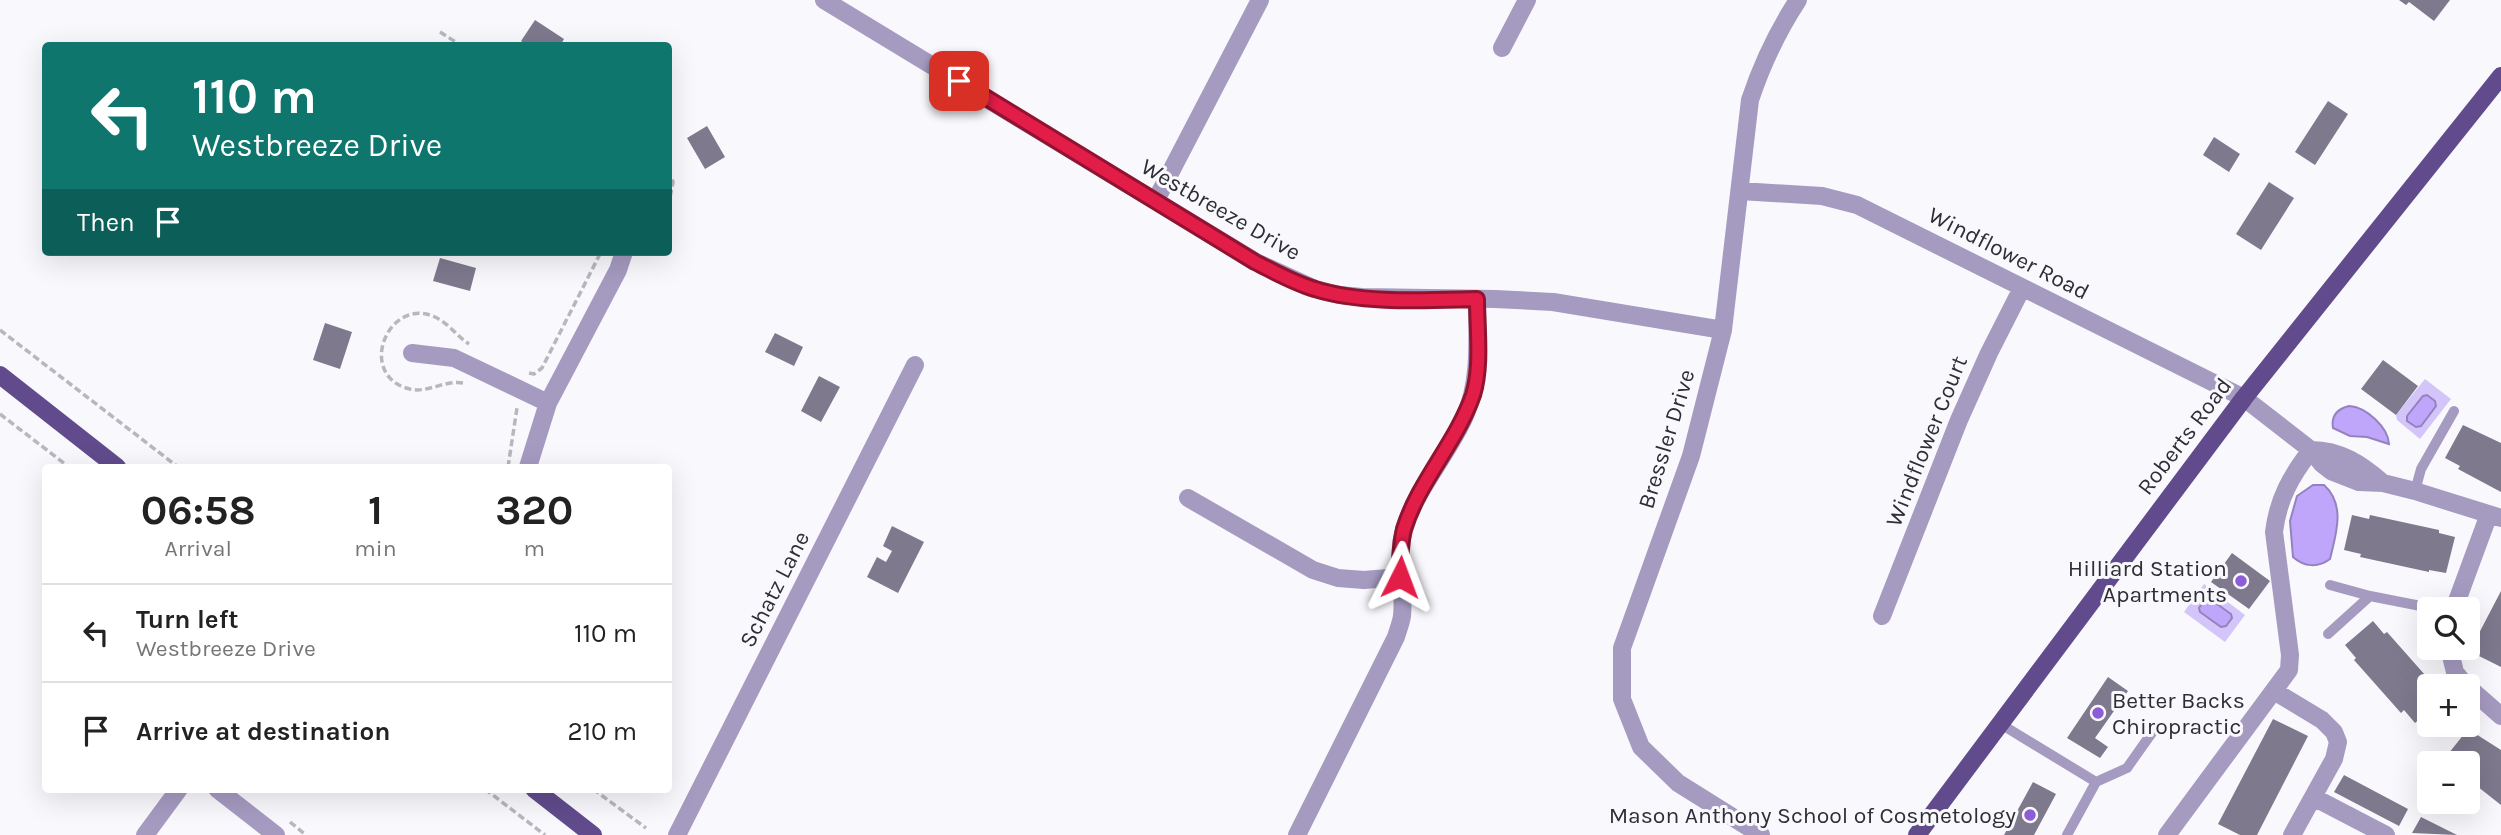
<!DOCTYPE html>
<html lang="en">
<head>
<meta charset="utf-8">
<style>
  :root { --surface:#fff; --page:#f6f6f6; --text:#222; --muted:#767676; --line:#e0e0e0 }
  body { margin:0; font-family:Karla,sans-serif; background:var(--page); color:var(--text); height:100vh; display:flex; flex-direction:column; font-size:26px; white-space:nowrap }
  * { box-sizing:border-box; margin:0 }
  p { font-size:23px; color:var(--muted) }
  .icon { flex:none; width:38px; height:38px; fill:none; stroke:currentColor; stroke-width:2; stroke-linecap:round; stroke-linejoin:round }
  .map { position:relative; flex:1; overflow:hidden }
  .drawer { position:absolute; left:42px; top:464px; width:630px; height:329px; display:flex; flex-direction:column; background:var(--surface); border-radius:7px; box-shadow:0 7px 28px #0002 }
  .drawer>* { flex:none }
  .hud { position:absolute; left:42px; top:42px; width:630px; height:214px; border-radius:7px; box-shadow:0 7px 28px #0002; background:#0f766e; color:#fff; overflow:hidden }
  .buttons { position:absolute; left:2417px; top:597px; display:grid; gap:14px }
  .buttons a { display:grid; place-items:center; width:63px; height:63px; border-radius:7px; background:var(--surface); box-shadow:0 7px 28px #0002; font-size:35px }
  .pin { position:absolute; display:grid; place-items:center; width:60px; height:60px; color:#fff; margin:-30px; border-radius:14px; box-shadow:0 4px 10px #0006 }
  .me { position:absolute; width:77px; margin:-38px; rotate:3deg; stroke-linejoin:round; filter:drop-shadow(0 0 5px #0008) }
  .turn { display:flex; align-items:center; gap:24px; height:147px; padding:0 35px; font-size:32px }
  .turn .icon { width:91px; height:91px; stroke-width:2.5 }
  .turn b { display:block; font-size:49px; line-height:60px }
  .then { display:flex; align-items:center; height:66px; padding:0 35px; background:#0003; gap:14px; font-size:26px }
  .eta { display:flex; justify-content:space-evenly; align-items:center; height:119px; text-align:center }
  .eta b { font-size:42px; font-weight:700; line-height:49px }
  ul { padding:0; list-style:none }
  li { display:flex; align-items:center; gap:21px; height:98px; padding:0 35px; border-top:2px solid var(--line) }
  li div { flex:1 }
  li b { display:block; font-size:26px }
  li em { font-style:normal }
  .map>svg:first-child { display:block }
  .green { fill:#d3c5f9 }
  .water { fill:#c0a6fb; stroke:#9482c0; stroke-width:2 }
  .building { fill:#7e798d }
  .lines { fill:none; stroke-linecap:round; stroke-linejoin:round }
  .path { stroke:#b8b7bd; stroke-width:3.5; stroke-dasharray:7 3.5; stroke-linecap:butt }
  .service { stroke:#a59ac0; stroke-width:10 }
  .minor { stroke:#a59ac0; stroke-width:18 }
  .primary { stroke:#614b8c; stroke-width:18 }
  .route-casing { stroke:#92132f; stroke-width:18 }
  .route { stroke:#e11d48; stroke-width:12 }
  .poi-dot { fill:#8b5dd7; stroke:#f9f8fd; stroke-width:2.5 }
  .labels { text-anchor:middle; stroke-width:6; stroke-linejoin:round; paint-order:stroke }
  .street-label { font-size:23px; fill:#2f2d35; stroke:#f9f8fd }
  .poi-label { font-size:23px; fill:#2f2d35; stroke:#f9f8fd; text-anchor:end }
</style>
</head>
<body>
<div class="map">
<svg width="2501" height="835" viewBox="0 0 2501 835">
  <rect width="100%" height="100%" fill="#f9f8fd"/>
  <!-- green -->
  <path class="green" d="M 2425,379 L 2451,399 L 2420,439 L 2397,420 L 2396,415 Z
    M 2204,584 L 2245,615 L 2225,642 L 2184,612 Z"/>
  <!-- water -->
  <path class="water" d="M 2427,395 L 2435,401 L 2436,406 L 2421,426 L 2416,427 L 2407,421 L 2407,416 L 2423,396 Z
    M 2349,406 C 2366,407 2388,427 2389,444 L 2367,437 L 2350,436 L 2333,428 C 2331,416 2337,409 2349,406 Z
    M 2313,485 L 2324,485 C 2346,505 2336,534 2330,559 C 2318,568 2304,567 2293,557 L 2290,521 L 2297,496 Z
    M 2205,599 L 2210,599 L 2231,614 L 2232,618 L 2226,626 L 2221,627 L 2200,612 L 2199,608 Z"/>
  <!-- building -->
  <path class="building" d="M 2399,0 L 2450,0 L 2434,21 L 2409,2 L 2406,5 Z
    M 535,20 L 564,39 L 560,46 L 527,46 L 521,41 Z
    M 2328,101 L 2348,114 L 2315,165 L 2295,152 Z
    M 707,126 L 725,157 L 705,169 L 687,138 Z
    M 2214,137 L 2240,154 L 2229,172 L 2203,155 Z
    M 2269,182 L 2294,198 L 2261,250 L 2236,234 Z
    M 440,258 L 476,268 L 470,291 L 433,281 Z
    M 325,323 L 352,332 L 340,369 L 313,360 Z
    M 775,333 L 803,347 L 794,366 L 765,352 Z
    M 2383,360 L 2418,386 L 2396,415 L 2361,389 Z
    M 819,376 L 840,387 L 821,422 L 801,411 Z
    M 2463,425 L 2501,443 L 2501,492 L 2458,469 L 2460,466 L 2445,458 Z
    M 2352,515 L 2369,519 L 2370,515 L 2439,530 L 2439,533 L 2455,537 L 2446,573 L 2429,570 L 2429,572 L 2360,557 L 2361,554 L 2344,550 Z
    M 892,526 L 924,542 L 898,593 L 867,577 L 877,557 L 886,562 L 892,551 L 883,546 Z
    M 2232,553 L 2270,581 L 2249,609 L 2211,582 Z
    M 2501,591 L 2501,667 L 2473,653 L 2480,638 L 2477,637 Z
    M 2373,621 L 2384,634 L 2387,632 L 2433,684 L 2429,686 L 2429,711 L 2415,723 L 2404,710 L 2401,713 L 2354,660 L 2356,658 L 2345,645 Z
    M 2108,677 L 2128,691 L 2095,738 L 2108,747 L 2100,758 L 2067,738 Z
    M 2273,719 L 2308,736 L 2257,835 L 2240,835 L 2218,824 Z
    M 2468,729 L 2501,750 L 2501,805 L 2468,779 L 2468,763 L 2452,763 L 2445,758 Z
    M 2344,775 L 2408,809 L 2399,826 L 2334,792 Z
    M 2033,782 L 2056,794 L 2034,835 L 2004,835 Z
    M 2421,817 L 2457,835 L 2412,833 Z"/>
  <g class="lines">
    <!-- path -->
    <path class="path" d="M 440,32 L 462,46
      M 668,170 L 673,182 L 668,208
      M 0,330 L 178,467
      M 529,373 L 534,374 L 542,368 L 601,252
      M 463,383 C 442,380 426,395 406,388 C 357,372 389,296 435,317 C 448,323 457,336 469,344
      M 0,414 L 69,467
      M 508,467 L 517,408
      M 485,789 L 545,835
      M 593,789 L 646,828
      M 290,822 L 306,835"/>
    <!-- service -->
    <path class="service" d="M 2415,491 L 2421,469 L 2454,411
      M 2330,585 L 2370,596
      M 2328,634 L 2370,596 L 2436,609
      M 1999,723 L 2096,782
      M 2067,835 L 2096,782 L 2127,768 L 2156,727"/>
    <!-- minor -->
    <path class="minor" d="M 824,0 L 1256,262 L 1315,289 L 1339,295 L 1362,297 L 1495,299 L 1553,302 L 1723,330
      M 1502,48 L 1527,0
      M 1740,191 L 1822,196 L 1857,205 L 2244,398 L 2311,450 L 2322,464 L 2331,471 L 2359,482 L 2383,483 L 2415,491 L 2501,518
      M 1156,200 L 1260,0
      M 412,353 L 454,358 L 548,403
      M 2311,450 C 2340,450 2361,464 2383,483
      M 528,467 L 548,403 L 618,270 L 624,252
      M 1188,498 L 1313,570 L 1338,578 L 1364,580 L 1400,577
      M 2454,609 L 2489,514
      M 1882,616 L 1959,420 L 1989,353 L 2022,288
      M 2449,648 L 2455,672 L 2466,686
      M 2468,687 L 2501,716
      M 2274,691 L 2322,720 L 2334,732 L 2338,742 L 2334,759 L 2292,835
      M 217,789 L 276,835
      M 2313,797 L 2386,835
      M 145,835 L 179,789
      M 677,835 L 915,365
      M 1297,835 L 1396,637 C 1398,630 1401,623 1402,616 C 1405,587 1396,559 1404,530 C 1416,488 1448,455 1465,416 C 1481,379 1477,338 1477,299
      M 1761,835 L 1678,783 L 1641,747 L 1622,699 L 1622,648 L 1691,456 L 1723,330 L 1750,100 C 1762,64 1777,32 1798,0
      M 2167,835 L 2289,670 L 2290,655 L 2274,532 C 2278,499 2291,476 2311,450"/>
    <!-- primary -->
    <path class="primary" d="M 0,375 L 117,467
      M 534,789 L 593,835
      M 1917,835 L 2244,398 L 2501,76"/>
  </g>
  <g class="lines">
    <defs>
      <path id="route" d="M 959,81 L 1255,262 C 1275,272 1294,283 1315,289 C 1361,304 1429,300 1477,299 C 1477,329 1482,366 1473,395 C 1456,443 1419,481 1404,529 C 1400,545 1400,561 1400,577"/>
    </defs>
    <!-- route casing -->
    <use href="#route" class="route-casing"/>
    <!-- route -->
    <use href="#route" class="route"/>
  </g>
  <!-- markers -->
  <g class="poi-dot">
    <circle cx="2241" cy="581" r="7"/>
    <circle cx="2098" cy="713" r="7"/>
    <circle cx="2030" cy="815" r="7"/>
  </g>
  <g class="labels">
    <!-- street labels -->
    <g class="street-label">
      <text transform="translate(1221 209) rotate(30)" y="8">Westbreeze Drive</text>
      <text transform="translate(2009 253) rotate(27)" y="8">Windflower Road</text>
      <text transform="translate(2184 436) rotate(-53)" y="8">Roberts Road</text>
      <text transform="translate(1666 439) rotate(-73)" y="8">Bressler Drive</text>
      <text transform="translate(1926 441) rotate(-68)" y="8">Windflower Court</text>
      <text transform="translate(774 589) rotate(-63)" y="8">Schatz Lane</text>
    </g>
    <!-- poi labels -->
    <g class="poi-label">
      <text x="2227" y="576">Hilliard Station<tspan x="2227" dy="26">Apartments</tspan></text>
      <text x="2112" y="708" text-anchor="start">Better Backs<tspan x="2112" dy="26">Chiropractic</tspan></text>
      <text x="2016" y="823">Mason Anthony School of Cosmetology</text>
    </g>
  </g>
</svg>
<div class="buttons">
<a><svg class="icon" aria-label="search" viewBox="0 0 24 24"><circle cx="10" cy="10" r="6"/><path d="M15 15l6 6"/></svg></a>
<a>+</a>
<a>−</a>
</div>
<div class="pin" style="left:959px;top:81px;background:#d93025"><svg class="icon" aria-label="arrive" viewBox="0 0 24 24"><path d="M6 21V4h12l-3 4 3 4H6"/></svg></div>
<svg class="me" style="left:1400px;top:577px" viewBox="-20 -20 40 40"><path d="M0-17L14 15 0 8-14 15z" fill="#e11d48" stroke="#fff" stroke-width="4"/></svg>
<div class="hud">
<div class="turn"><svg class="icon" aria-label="left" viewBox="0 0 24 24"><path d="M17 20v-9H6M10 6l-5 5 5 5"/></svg><div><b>110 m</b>Westbreeze Drive</div></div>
<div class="then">Then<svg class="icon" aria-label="arrive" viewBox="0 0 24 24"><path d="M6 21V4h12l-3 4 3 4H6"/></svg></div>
</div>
<section class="drawer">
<div class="eta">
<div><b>06:58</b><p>Arrival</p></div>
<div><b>1</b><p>min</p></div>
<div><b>320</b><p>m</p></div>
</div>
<ul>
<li><svg class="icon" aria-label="left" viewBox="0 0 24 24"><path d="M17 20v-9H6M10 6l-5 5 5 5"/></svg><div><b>Turn left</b><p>Westbreeze Drive</p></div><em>110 m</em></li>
<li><svg class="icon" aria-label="arrive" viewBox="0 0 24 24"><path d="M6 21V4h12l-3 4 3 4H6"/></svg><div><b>Arrive at destination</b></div><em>210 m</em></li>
</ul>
</section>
</div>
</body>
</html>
